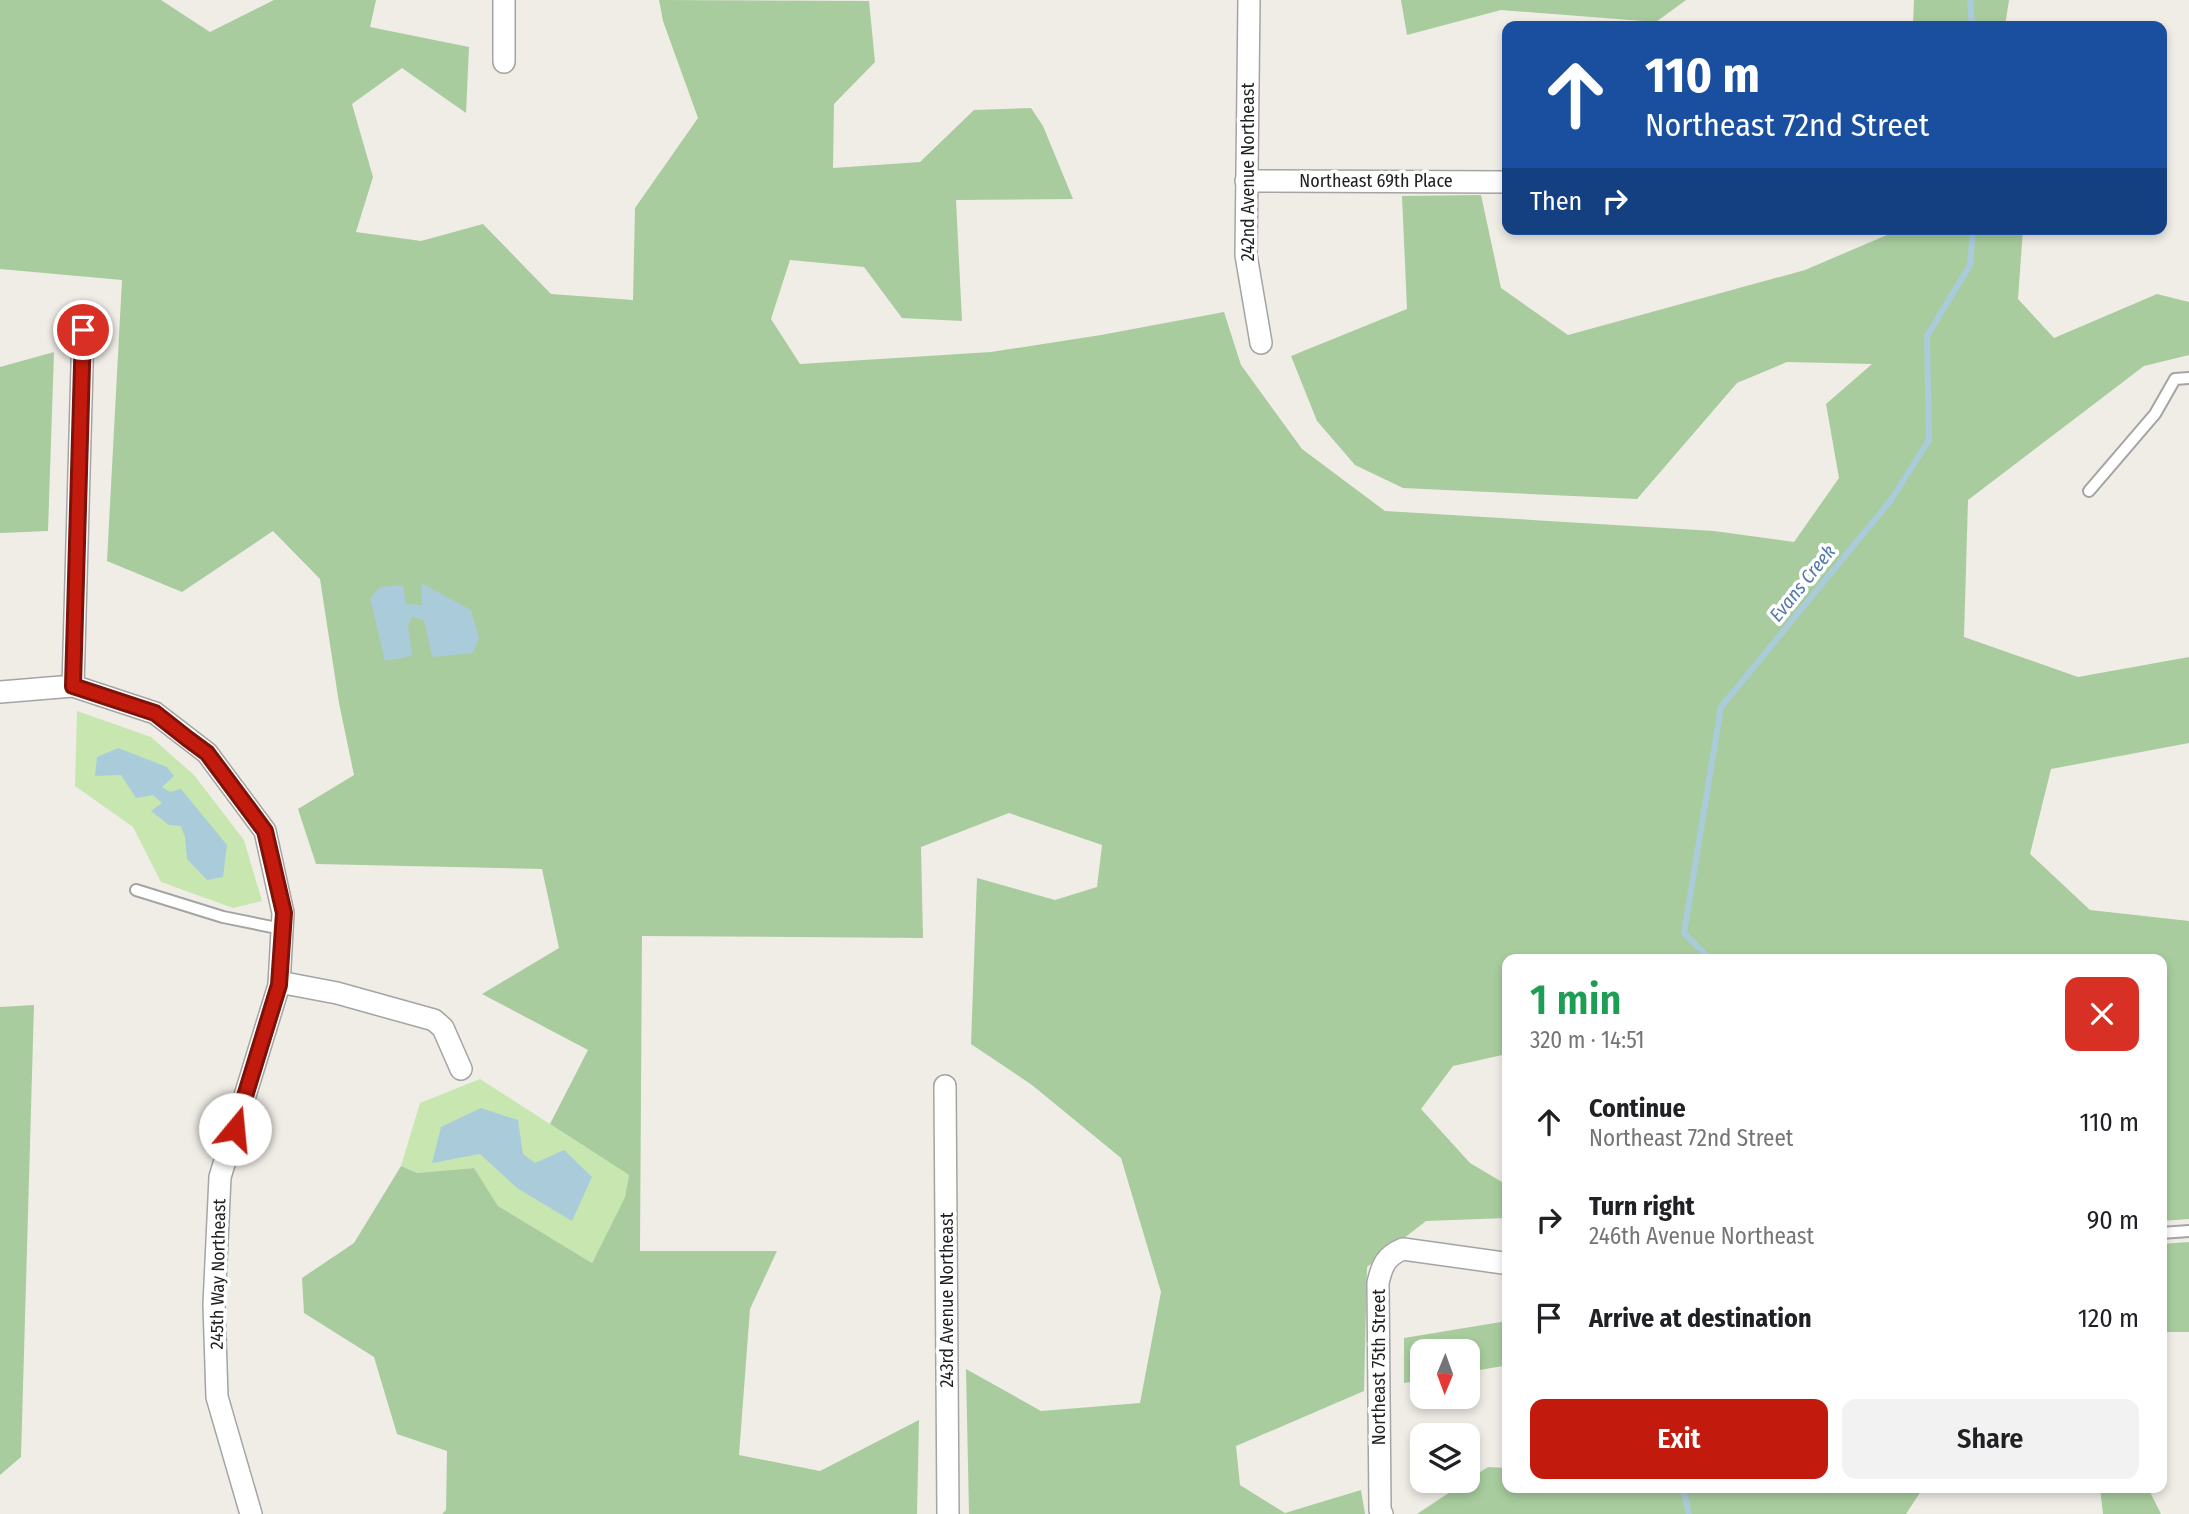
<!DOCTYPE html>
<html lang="en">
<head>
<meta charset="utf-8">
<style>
  :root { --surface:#fff; --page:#f2f2f2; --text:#202124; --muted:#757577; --accent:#c21b0d }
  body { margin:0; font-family:"Fira Sans Condensed",sans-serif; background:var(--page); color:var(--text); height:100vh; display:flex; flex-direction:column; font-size:26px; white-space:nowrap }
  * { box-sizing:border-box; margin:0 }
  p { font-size:23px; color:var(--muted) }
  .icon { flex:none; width:38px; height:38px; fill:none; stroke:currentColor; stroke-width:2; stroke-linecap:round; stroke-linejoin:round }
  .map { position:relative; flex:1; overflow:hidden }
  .drawer { position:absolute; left:1502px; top:954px; width:665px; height:539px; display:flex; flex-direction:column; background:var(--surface); border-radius:14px; box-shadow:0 4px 10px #0003 }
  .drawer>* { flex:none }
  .guide { position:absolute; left:1502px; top:21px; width:665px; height:214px; border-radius:14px; box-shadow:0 4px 10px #0003; background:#1a4fa0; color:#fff; overflow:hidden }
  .needle { width:46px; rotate:181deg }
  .buttons { position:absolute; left:1410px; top:1339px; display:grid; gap:14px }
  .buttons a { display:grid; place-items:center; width:70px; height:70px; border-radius:14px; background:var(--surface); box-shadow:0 4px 10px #0003; font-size:35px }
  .pin { position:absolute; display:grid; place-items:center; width:60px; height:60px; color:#fff; margin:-30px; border:4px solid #fff; border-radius:50%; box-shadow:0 2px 7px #0007 }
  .me { position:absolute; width:77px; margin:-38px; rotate:17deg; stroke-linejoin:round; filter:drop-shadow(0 0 5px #0008) }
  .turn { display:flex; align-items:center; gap:24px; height:147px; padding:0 28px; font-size:32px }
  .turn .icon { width:91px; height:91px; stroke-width:2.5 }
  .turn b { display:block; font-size:49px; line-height:60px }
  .then { display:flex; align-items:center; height:66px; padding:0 28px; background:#0003; gap:14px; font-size:26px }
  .round { display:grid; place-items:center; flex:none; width:74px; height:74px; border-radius:14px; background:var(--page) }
  .overview { display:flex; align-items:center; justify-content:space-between; height:119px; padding:0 28px }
  h1 { font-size:42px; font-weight:600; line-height:52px; color:#1e9e55 }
  .cta { display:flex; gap:14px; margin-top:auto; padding:14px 28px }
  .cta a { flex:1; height:80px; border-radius:14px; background:var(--accent); color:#fff; font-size:28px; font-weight:600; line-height:80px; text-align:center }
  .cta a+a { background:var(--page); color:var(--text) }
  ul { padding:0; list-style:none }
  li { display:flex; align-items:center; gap:21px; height:98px; padding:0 28px }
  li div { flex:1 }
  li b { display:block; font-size:26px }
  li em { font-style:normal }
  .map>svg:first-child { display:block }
  .grass { fill:#c7e6b0 }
  .forest { fill:#a8cc9e }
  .water { fill:#aaccda }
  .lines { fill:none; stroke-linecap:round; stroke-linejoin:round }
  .stream { stroke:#aaccda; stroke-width:6 }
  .service-casing { stroke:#a4a4a4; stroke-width:14 }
  .minor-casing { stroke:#a4a4a4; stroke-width:24 }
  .service { stroke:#fff; stroke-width:10 }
  .minor { stroke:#fff; stroke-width:21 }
  .route-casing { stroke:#7e1208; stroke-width:18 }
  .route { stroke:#c21b0d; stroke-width:12 }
  .labels { text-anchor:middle; stroke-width:7; stroke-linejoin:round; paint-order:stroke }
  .street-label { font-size:18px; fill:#202020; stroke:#fff }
  .water-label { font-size:19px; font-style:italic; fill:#5277aa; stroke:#fff }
</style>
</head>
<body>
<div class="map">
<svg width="2189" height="1514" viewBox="0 0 2189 1514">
  <rect width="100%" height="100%" fill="#f0ede7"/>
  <!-- grass -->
  <path class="grass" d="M 77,711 L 151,737 L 194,775 L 244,840 L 262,901 L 233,908 L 161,882 L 133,827 L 75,786 Z
    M 480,1079 L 629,1175 L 625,1197 L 592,1263 L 498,1206 L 474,1168 L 417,1173 L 401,1166 L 420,1103 Z"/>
  <!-- forest -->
  <path class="forest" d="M 0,0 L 161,0 L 210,32 L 274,0 L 376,0 L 370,27 L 469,47 L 466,113 L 402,68 L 352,104 L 373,177 L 356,232 L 421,241 L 483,224 L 551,294 L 633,300 L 635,208 L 698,118 L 663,21 L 659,0 L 869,1 L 875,62 L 834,104 L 833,168 L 920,162 L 974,110 L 1031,108 L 1043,126 L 1073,199 L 956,200 L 962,321 L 902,318 L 864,267 L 790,260 L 771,319 L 800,364 L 991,352 L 1101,335 L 1224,312 L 1241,365 L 1302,449 L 1385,511 L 1714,531 L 1794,542 L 1839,478 L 1826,404 L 1872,364 L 1787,362 L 1737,383 L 1637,499 L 1403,488 L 1355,465 L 1317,421 L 1291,356 L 1407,309 L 1402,196 L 1481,195 L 1501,288 L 1568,335 L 1805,270 L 1901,229 L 2023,229 L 2018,299 L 2054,338 L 2157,294 L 2189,302 L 2189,355 L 2144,366 L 1968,500 L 1964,637 L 2078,677 L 2189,657 L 2189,743 L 2051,769 L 2030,854 L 2090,910 L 2189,921 L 2189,1219 L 2161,1221 L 2161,959 L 1507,959 L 1507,1054 L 1453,1066 L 1421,1109 L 1470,1163 L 1507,1185 L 1507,1218 L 1426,1221 L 1367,1267 L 1364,1391 L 1236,1446 L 1240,1485 L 1285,1513 L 1361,1490 L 1365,1514 L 969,1514 L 966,1369 L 1041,1411 L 1140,1403 L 1161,1292 L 1121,1158 L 1032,1085 L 971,1044 L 977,878 L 1055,900 L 1097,887 L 1102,845 L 1009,813 L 921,847 L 923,938 L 642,936 L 640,1251 L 777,1251 L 750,1309 L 739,1455 L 820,1471 L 919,1420 L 917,1514 L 442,1514 L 446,1510 L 447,1451 L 397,1434 L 374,1357 L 304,1313 L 302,1278 L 354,1243 L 401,1166 L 417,1173 L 474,1168 L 498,1206 L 592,1263 L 625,1197 L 629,1175 L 550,1124 L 588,1050 L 482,994 L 559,948 L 542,869 L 316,864 L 298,809 L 354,775 L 339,703 L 320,579 L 273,531 L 182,592 L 107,561 L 122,280 L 0,269 Z
    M 1401,0 L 1686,0 L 1656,22 L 1501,10 L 1407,35 Z
    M 1914,0 L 2009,0 L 2005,26 L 1913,26 Z
    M 54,352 L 48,531 L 0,533 L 0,367 Z
    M 34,1005 L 21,1457 L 0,1475 L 0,1007 Z
    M 2189,1242 L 2189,1332 L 2161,1332 L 2161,1244 Z
    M 1507,1321 L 1507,1368 L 1503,1366 L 1468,1372 L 1468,1351 L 1423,1351 L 1423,1380 L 1404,1383 L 1404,1338 Z
    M 1488,1467 L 1507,1468 L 1507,1488 L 1923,1488 L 1906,1514 L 1417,1514 Z
    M 2100,1488 L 2148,1488 L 2161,1514 L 2103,1514 Z"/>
  <!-- water -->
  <path class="water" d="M 421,583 L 471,610 L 479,638 L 473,653 L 432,657 L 424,620 L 412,617 L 408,625 L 412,656 L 385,661 L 370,598 L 380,587 L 403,585 L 406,604 L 422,605 Z
    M 118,748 L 167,767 L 174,776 L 162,787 L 170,792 L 181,789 L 227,845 L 223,877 L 207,880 L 187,859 L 185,837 L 181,826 L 169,825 L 151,811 L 162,803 L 153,795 L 136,798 L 121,775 L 95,776 L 97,757 Z
    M 481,1108 L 518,1120 L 523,1154 L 535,1163 L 564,1150 L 592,1177 L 572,1221 L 517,1188 L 480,1154 L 432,1163 L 441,1127 Z"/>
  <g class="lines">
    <!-- stream -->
    <path class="stream" d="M 1970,0 L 1972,26
      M 1710,959 L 1684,933 L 1721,707 L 1891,500 L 1929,440 L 1927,336 L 1970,265 L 1973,229
      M 1676,1488 L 1684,1492 L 1689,1514"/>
    <defs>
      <path id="service" d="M 2089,491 L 2155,414 L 2175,379 L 2189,378
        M 136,890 L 223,917 L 282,929
        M 2161,1233 L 2189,1231"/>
      <path id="minor" d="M 1249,0 L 1246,255 L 1261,343
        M 504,62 L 504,0
        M 1246,181 L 1507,182
        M 73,686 L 83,330
        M 0,692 L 73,686 L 155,713 L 207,753 L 265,831 L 283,913 L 279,985 L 220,1177 L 214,1305 L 217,1397 L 251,1514
        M 279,982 L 337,993 L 434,1020 L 443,1028 L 461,1069
        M 945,1086 L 948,1514
        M 1382,1514 L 1380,1510 L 1378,1283 C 1382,1265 1386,1256 1403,1249 L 1503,1263"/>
    </defs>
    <!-- service casing -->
    <use href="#service" class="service-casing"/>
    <!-- minor casing -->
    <use href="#minor" class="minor-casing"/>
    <!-- service -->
    <use href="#service" class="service"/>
    <!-- minor -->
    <use href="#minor" class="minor"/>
  </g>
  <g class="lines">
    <defs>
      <path id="route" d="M 83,330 L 73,686 L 155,713 L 188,739 L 207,753 L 265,831 L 284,913 L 279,985 L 235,1129"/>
    </defs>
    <!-- route casing -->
    <use href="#route" class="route-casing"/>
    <!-- route -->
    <use href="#route" class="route"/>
  </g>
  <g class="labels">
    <!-- street labels -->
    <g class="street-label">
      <text transform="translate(1248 172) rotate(-90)" y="6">242nd Avenue Northeast</text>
      <text x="1376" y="187">Northeast 69th Place</text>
      <text transform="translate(218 1274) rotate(-89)" y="6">245th Way Northeast</text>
      <text transform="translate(947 1300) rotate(-90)" y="6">243rd Avenue Northeast</text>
      <text transform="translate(1379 1367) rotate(-90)" y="6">Northeast 75th Street</text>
    </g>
    <!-- water labels -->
    <g class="water-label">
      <text transform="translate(1802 583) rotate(-51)" y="7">Evans Creek</text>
    </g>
  </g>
</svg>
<div class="buttons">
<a><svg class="needle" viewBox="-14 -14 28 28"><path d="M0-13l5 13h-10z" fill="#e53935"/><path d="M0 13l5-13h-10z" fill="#757577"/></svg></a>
<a><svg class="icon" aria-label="layers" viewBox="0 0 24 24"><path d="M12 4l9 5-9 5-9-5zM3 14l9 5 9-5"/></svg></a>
</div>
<div class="pin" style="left:83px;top:330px;background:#d93025"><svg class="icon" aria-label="arrive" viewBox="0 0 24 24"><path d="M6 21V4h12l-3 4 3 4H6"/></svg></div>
<svg class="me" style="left:235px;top:1129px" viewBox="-20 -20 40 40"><circle r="19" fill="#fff"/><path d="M0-13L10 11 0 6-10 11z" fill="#c21b0d"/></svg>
<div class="guide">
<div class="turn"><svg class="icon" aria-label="ahead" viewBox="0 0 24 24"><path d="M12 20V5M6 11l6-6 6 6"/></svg><div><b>110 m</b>Northeast 72nd Street</div></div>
<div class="then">Then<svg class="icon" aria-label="right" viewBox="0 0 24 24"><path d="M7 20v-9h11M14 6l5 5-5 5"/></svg></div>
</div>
<section class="drawer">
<div class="overview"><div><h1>1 min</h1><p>320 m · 14:51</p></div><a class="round" style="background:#d93025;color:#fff"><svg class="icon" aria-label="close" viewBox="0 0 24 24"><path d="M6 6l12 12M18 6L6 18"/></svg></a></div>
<ul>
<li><svg class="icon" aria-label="ahead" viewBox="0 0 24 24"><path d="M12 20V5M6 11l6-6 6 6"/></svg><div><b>Continue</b><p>Northeast 72nd Street</p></div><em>110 m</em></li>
<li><svg class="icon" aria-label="right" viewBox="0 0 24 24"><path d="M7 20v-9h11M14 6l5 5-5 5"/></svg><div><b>Turn right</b><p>246th Avenue Northeast</p></div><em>90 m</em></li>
<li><svg class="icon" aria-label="arrive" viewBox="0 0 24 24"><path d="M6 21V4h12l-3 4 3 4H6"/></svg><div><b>Arrive at destination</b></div><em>120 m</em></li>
</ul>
<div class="cta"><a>Exit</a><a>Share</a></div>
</section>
</div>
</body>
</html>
